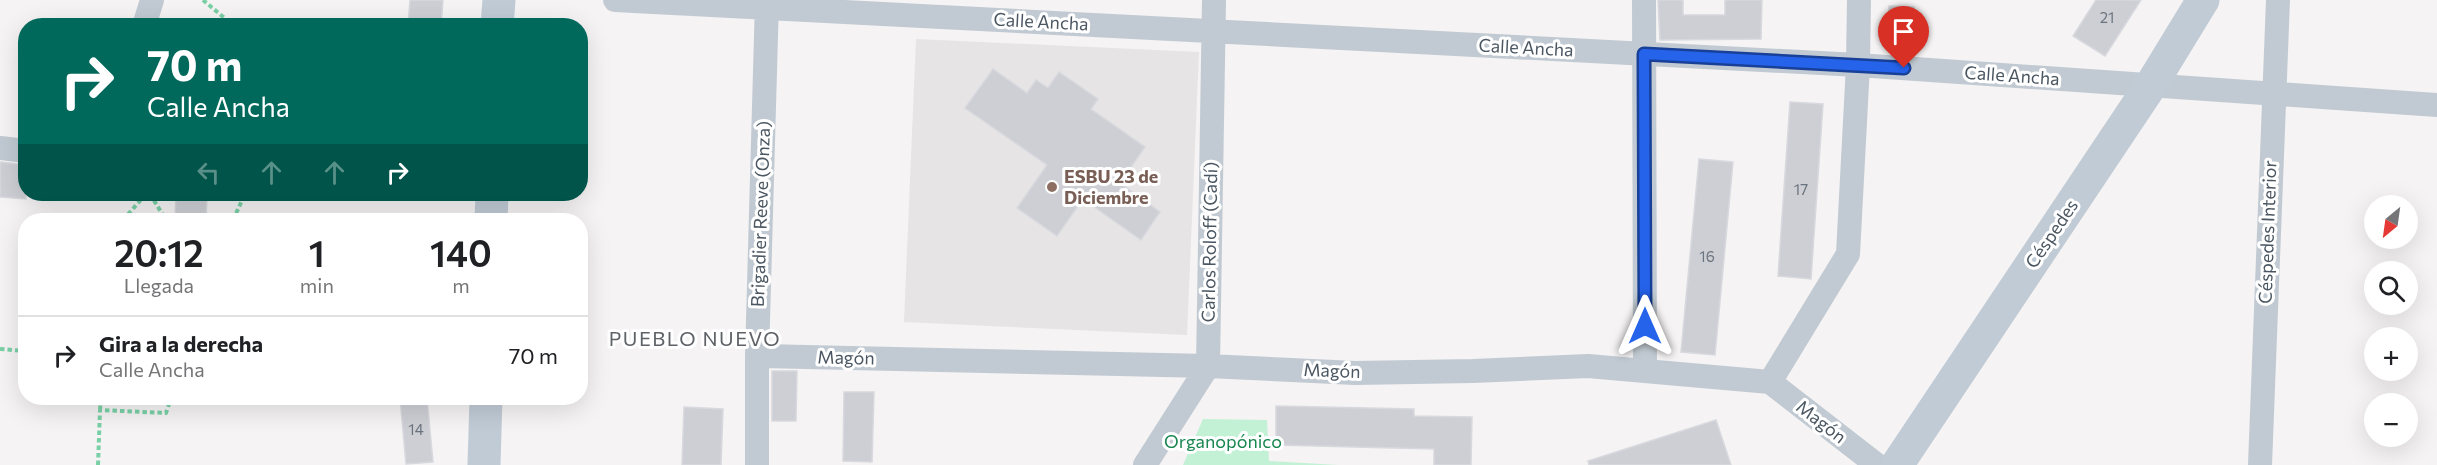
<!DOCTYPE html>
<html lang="es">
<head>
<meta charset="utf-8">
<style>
  :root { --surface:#fff; --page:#f6f6f6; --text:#202124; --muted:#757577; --line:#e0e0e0 }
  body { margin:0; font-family:Commissioner,sans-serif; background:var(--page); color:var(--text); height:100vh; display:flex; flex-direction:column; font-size:22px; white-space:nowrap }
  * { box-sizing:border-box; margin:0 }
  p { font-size:20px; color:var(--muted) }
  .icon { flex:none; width:33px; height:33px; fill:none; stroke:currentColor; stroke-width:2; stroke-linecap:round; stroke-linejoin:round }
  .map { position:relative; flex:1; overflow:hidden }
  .side { position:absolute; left:18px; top:213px; width:570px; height:192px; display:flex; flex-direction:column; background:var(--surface); border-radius:24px; box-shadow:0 6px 24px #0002 }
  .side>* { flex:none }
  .guide { position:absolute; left:18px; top:18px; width:570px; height:183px; border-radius:24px; box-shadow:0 6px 24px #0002; background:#00695c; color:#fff; overflow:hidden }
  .needle { width:39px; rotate:209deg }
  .buttons { position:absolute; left:2364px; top:195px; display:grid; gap:12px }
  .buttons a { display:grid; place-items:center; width:54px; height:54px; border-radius:50%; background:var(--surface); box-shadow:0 6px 24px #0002; font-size:30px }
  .pin { position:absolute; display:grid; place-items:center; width:51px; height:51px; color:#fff; margin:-62px -26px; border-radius:50% 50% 50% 0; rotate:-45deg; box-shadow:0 0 6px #0007 }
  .pin .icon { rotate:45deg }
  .me { position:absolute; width:66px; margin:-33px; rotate:0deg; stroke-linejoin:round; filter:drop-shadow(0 0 4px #0008) }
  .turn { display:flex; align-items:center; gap:21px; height:126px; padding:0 30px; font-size:27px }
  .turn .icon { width:78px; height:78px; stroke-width:2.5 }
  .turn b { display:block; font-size:42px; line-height:51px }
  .lanes { display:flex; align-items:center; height:57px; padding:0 30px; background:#0003; justify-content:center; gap:30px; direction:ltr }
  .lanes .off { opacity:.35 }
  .eta { display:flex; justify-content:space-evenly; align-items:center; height:102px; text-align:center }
  .eta b { font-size:36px; font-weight:600; line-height:42px }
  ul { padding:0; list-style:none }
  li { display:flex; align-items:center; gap:18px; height:78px; padding:0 30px; border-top:2px solid var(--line) }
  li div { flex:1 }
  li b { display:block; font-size:22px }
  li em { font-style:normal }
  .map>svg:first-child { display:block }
  .education { fill:#e6e4e5 }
  .green { fill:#c3f1d5 }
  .building { fill:#cdcfd5; stroke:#d7d9de; stroke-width:1.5 }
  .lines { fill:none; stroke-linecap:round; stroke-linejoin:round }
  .path { stroke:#7ad0a6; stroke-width:4; stroke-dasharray:4.5 3; stroke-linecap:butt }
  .street { stroke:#c1cad2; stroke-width:24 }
  .secondary { stroke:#c1cbd6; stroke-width:33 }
  .route-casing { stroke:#184099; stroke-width:15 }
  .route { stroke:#2563eb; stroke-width:10 }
  .education-dot { fill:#8d6e63; stroke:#fff; stroke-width:2 }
  .labels { text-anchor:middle; stroke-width:6; stroke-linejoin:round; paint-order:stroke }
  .number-label { font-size:15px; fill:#6b747e }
  .street-label { font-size:18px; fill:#4a5661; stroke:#fff }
  .education-label { font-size:18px; font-weight:bold; fill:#785e54; stroke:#fff; text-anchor:start }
  .park-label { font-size:18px; fill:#17864f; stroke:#fff }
  .neighbourhood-label { font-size:20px; letter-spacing:1.5px; fill:#5f6368; stroke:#fff }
</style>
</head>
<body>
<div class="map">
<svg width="2437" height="465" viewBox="0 0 2437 465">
  <rect width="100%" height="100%" fill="#f5f3f3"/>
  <!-- education -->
  <path class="education" d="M 916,39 L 1199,52 L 1187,335 L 904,322 Z"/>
  <!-- green -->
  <path class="green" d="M 1203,419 L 1267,420 L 1269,461 L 1338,465 L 1183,465 Z"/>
  <!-- building -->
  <path class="building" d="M 410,0 L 443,0 L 441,26 L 408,26 Z
    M 1658,0 L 1683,0 L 1683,15 L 1725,15 L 1725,0 L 1762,0 L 1761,39 L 1660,40 Z
    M 2096,0 L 2141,0 L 2105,56 L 2073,36 Z
    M 1889,6 L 1914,7 L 1913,44 L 1887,43 Z
    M 993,69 L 1027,93 L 1036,80 L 1048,88 L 1059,72 L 1098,99 L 1091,109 L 1145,147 L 1120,183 L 1160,212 L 1141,240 L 1083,199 L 1057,236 L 1017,208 L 1047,165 L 965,108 Z
    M 1790,102 L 1823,104 L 1811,279 L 1778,276 Z
    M 1699,159 L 1733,162 L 1715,355 L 1681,352 Z
    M 0,162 L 26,165 L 26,199 L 0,197 Z
    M 176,194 L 207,194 L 206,220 L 175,220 Z
    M 772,371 L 797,371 L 796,421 L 772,421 Z
    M 844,392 L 874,392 L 872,462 L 843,461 Z
    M 400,398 L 427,398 L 433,462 L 406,464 Z
    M 1276,406 L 1414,409 L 1414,416 L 1472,417 L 1471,465 L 1434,465 L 1434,449 L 1276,445 Z
    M 684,407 L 723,409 L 721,465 L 682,465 Z
    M 1716,420 L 1731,465 L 1589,465 L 1588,461 Z"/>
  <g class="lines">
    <!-- path -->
    <path class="path" d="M 203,0 L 234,26
      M 150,194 L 166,220
      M 123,220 L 146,194
      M 233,220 L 245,194
      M 0,349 L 26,351
      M 100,410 L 101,398
      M 98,465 L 100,410 L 166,413 L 171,398"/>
    <!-- street -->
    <path class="street" d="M 615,0 L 1858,65 L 2437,105
      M 1644,0 L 1645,371
      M 144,26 L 152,0
      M 0,148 L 26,151
      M 757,356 L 1208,366 L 1355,373 L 1473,371 L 1588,366 L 1770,382 L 1877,465
      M 1770,382 L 1848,254 L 1858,65 L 1859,0
      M 757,465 L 757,356 L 767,0
      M 1145,465 L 1208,366 L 1214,0
      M 2260,465 L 2278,0"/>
    <!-- secondary -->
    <path class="secondary" d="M 497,26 L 499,0
      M 491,220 L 492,194
      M 484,465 L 486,398
      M 1897,465 L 2151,85 L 2203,0"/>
  </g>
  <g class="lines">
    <defs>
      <path id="route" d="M 1645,326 L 1644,54 L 1904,68"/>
    </defs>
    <!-- route casing -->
    <use href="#route" class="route-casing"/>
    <!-- route -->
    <use href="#route" class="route"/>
  </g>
  <!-- markers -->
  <circle class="education-dot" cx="1052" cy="187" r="6"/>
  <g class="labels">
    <!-- number labels -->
    <g class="number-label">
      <text x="2107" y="23">21</text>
      <text x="1801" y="195">17</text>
      <text x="1707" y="262">16</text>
      <text x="416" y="435">14</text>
    </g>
    <!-- street labels -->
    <g class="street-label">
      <text transform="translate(1041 22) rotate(3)" y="6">Calle Ancha</text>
      <text transform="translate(1526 48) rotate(3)" y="6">Calle Ancha</text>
      <text transform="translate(2012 76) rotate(4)" y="6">Calle Ancha</text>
      <text transform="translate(761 214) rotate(-88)" y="6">Brigadier Reeve (Onza)</text>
      <text transform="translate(2268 232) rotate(-88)" y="6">Céspedes Interior</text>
      <text transform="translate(2052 234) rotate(-56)" y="6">Céspedes</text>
      <text transform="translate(1210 242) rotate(-89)" y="6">Carlos Roloff (Cadí)</text>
      <text transform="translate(846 358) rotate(1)" y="6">Magón</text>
      <text transform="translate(1332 371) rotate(2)" y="6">Magón</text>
      <text transform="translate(1821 422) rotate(38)" y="6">Magón</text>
    </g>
    <!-- education labels -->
    <g class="education-label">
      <text x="1064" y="183">ESBU 23 de<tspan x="1064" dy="21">Diciembre</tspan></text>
    </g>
    <!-- park labels -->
    <g class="park-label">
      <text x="1223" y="448">Organopónico</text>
    </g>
    <!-- neighbourhood labels -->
    <g class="neighbourhood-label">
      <text x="695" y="346">PUEBLO NUEVO</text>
    </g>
  </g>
</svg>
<div class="buttons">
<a><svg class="needle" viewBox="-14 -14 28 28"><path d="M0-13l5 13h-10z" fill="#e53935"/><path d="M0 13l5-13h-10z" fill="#757577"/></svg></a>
<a><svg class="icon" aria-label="search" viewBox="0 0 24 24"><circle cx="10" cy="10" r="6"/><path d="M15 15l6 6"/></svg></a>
<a>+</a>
<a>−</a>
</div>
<div class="pin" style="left:1904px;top:68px;background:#d93025"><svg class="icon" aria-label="arrive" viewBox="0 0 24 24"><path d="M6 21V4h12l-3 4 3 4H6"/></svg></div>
<svg class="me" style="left:1645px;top:326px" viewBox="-20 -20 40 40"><path d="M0-17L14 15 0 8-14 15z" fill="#2563eb" stroke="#fff" stroke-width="4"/></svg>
<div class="guide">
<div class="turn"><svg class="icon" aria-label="right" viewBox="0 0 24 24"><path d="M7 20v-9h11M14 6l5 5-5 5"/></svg><div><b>70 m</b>Calle Ancha</div></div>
<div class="lanes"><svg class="icon off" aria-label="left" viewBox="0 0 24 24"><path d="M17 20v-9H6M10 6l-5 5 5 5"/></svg><svg class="icon off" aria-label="ahead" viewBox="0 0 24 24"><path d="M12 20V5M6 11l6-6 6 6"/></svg><svg class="icon off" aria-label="ahead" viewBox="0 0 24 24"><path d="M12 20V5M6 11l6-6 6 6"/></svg><svg class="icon" aria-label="right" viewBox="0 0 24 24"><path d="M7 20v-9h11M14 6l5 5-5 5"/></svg></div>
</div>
<section class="side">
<div class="eta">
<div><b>20:12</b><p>Llegada</p></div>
<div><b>1</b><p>min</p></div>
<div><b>140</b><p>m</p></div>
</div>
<ul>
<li><svg class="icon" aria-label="right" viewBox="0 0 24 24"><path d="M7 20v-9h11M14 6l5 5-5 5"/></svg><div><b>Gira a la derecha</b><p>Calle Ancha</p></div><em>70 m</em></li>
</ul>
</section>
</div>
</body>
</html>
